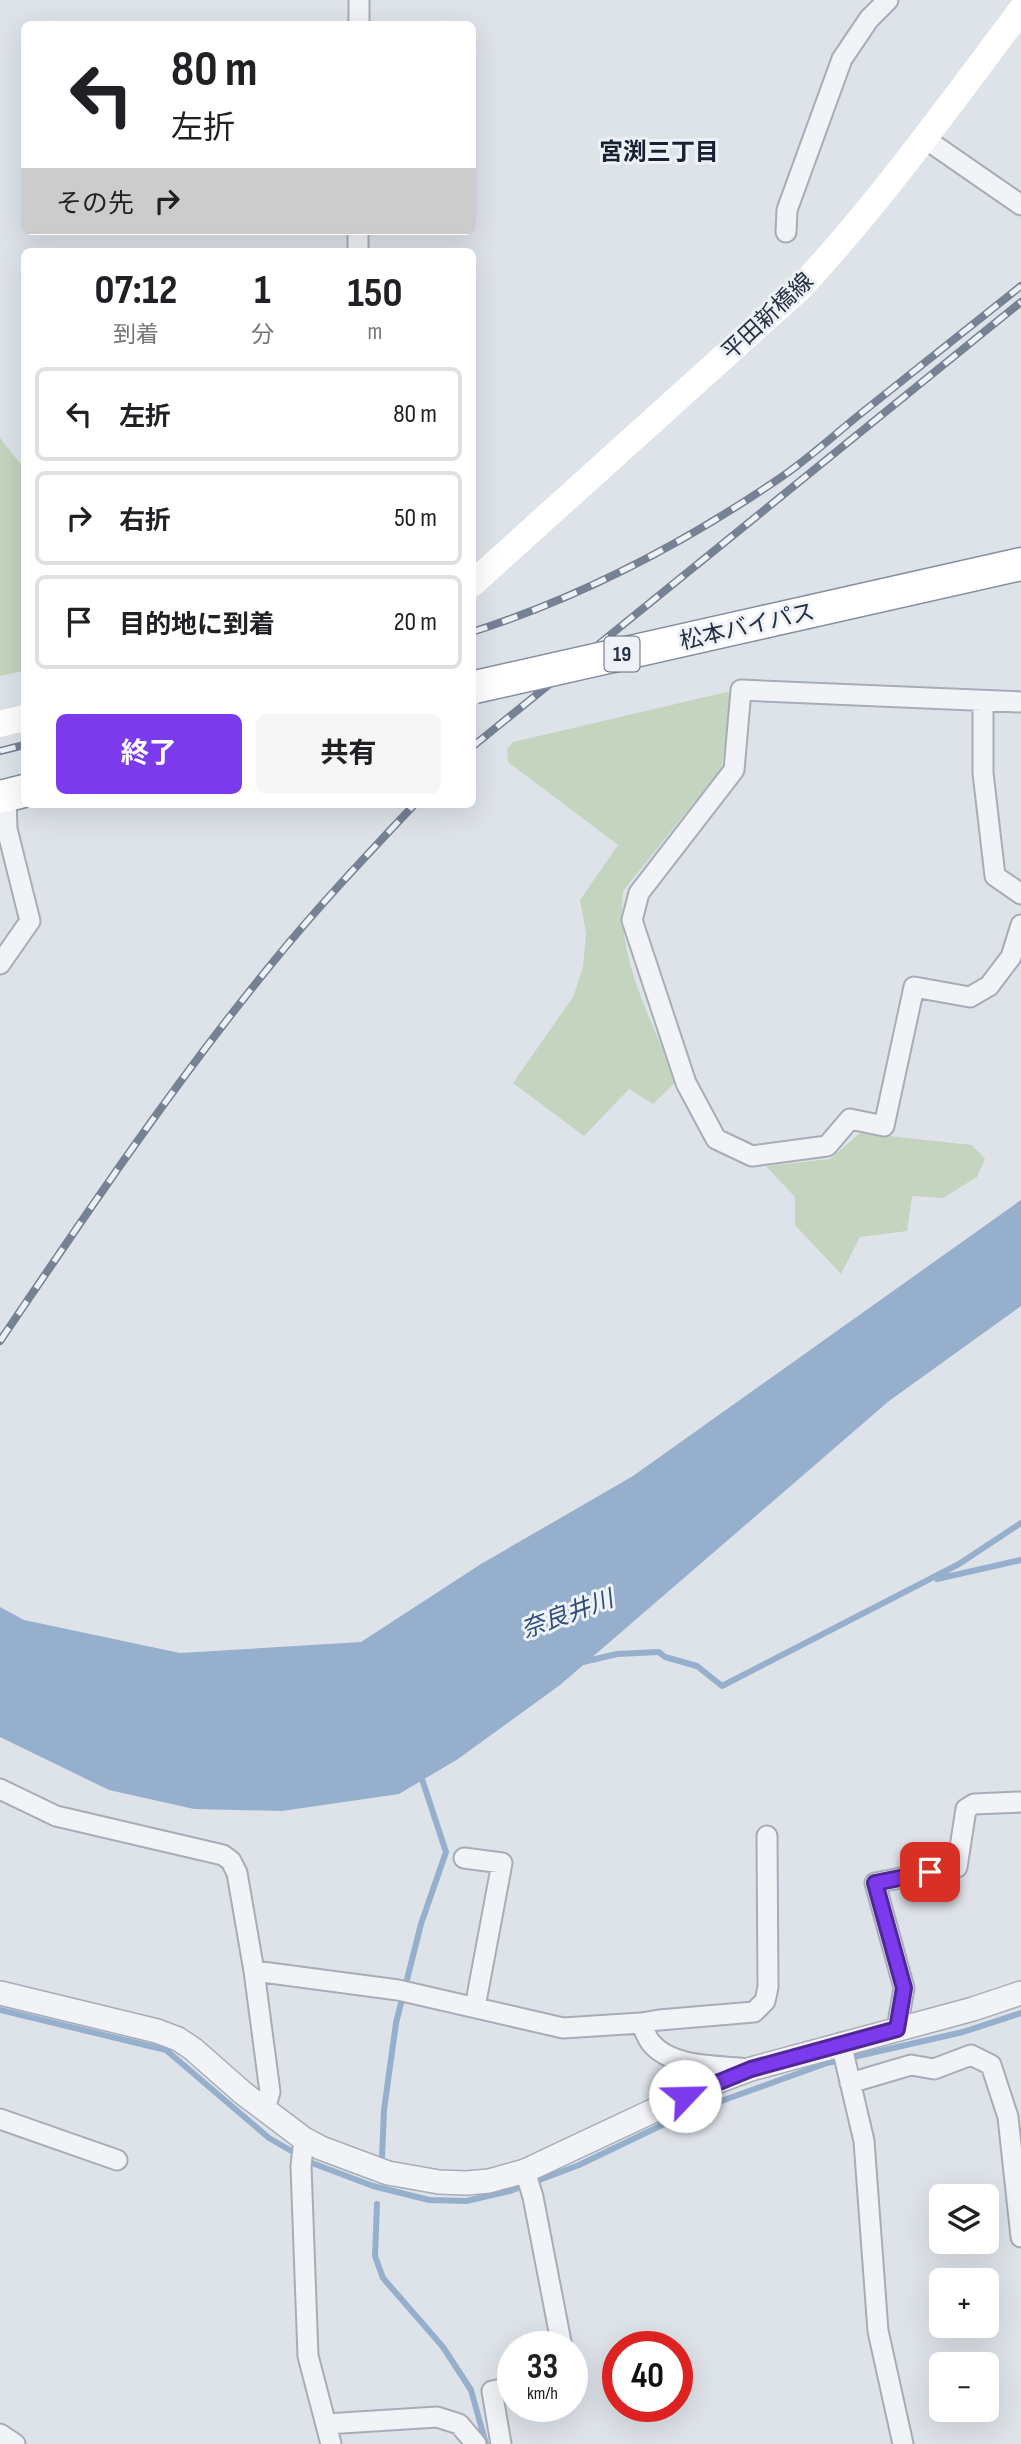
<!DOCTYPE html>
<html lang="ja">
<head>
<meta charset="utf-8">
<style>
  :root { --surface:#fff; --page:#f6f6f6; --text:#202124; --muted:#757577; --line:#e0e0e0; --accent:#7c3aed }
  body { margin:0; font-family:"Sofia Sans Condensed","Noto Sans JP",sans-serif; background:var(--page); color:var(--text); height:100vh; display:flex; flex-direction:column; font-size:26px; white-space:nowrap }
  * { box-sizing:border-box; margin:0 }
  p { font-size:23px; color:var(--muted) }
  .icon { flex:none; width:38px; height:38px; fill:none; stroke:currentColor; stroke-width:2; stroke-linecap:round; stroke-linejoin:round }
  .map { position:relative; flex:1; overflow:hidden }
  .details { position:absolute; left:21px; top:248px; width:455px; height:560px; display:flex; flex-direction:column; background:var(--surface); border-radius:10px; box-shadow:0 7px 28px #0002 }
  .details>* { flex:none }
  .banner { position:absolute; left:21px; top:21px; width:455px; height:214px; border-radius:10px; box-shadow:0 7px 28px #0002; background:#fff; color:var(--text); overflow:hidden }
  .tools { position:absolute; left:929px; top:2184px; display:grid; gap:14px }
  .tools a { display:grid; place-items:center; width:70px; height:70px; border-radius:10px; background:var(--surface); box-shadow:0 7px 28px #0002; font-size:35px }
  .speed { position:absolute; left:497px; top:2331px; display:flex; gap:14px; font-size:35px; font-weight:700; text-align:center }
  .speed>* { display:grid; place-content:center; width:91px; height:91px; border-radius:50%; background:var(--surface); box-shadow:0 7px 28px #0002; line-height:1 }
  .speed small { font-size:18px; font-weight:400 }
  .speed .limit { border:10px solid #d22; background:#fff; color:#111 }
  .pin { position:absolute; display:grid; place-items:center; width:60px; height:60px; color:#fff; margin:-30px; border-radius:14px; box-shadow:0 4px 10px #0006 }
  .me { position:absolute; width:77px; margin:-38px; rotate:66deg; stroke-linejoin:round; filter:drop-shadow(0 0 5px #0008) }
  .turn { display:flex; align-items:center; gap:24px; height:147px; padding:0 35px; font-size:32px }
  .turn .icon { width:91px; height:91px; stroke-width:2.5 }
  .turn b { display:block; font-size:49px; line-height:60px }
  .then { display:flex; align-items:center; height:66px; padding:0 35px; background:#0003; gap:14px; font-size:26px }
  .eta { display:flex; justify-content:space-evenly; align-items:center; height:119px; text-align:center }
  .eta b { font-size:42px; font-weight:700; line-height:49px }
  .button { display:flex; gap:14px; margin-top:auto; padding:14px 35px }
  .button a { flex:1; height:80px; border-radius:10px; background:var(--accent); color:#fff; font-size:28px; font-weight:700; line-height:80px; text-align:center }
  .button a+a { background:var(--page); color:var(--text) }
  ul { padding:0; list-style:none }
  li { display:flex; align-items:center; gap:21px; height:94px; margin:0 14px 10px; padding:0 21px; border:4px solid var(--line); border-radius:10px }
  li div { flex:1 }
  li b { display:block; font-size:26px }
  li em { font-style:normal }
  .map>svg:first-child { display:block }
  .green { fill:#c4d4bf }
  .water { fill:#96afcd }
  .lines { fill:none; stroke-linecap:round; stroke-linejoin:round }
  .stream { stroke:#96afcd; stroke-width:6 }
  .minor-casing { stroke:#a7adb7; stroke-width:23 }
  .tertiary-casing { stroke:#a7adb7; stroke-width:26 }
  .trunk-casing { stroke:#858fa1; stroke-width:35 }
  .minor { stroke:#f2f3f7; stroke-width:19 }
  .tertiary { stroke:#f2f3f7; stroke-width:23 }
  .secondary { stroke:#fff; stroke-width:26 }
  .trunk { stroke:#fff; stroke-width:32 }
  .rail-casing { stroke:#768194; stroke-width:8 }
  .rail { stroke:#eef2f7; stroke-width:5; stroke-dasharray:16; stroke-linecap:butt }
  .trunk-bridge-casing { stroke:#858fa1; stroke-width:35; stroke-linecap:butt }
  .trunk-bridge { stroke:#fff; stroke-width:32 }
  .route-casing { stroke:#51269a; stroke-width:18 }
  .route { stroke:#7c3aed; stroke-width:12 }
  .labels { text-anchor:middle; stroke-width:6; stroke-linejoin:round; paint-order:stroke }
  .shield { fill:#eef2f7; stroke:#626a78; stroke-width:2 }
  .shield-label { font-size:21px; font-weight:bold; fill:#263042 }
  .street-label { font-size:23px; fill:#263042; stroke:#eef2f7 }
  .neighbourhood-label { font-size:24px; font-weight:bold; fill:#182132; stroke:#eef2f7 }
  .water-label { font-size:24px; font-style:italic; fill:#2c4d7a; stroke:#eef2f7 }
</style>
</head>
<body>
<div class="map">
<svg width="1021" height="2444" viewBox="0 0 1021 2444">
  <rect width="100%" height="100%" fill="#dee3e9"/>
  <!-- green -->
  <path class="green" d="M 0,438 L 24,468 L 24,671 L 0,676 Z
    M 727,692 L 734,696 L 721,769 L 623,891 C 617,959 651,1020 677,1081 L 653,1104 L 629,1089 L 584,1136 L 513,1083 L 573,997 L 583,967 L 586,933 L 580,900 L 618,845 L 508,762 L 507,749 L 513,742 Z
    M 860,1133 L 972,1145 L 985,1159 L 977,1177 L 943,1198 L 912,1196 L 907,1231 L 860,1237 L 841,1274 L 795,1225 L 795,1197 L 766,1166 L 830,1159 Z"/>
  <!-- water -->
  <path class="water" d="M 1021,1200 L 1021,1306 L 889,1401 L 560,1685 L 458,1759 L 399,1794 L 282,1811 L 194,1809 L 109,1790 L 0,1737 L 0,1607 L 24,1620 L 180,1653 L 361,1642 L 481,1564 L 633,1476 Z"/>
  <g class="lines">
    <!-- stream -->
    <path class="stream" d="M 937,1579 L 1021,1560
      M 583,1662 L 617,1654 L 659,1652 L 665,1657 L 697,1666 L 722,1686 L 959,1564 L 1021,1523
      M 0,2010 L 166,2050 L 269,2138 L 312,2163 L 373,2186 L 429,2200 L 466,2201 L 510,2191 L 579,2165 L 685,2114 L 827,2063 L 963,2032 L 1021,2013
      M 382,2158 L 384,2110 L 396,2023 L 421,1924 L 446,1852 L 420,1773
      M 377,2204 L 375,2256 L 383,2278 L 443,2347 L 471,2390 L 486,2444"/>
    <defs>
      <path id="minor" d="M 359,0 L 359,24
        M 924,138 L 1021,205
        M 786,232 L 787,210 L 842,59 L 869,19 L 888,0
        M 358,252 L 358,231
        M 983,702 L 983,773 L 995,876 L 1021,894
        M 1021,702 L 741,690 L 734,770 L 639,893 L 632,920 L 686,1083 L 716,1139 L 752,1156 L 827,1146 L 850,1119 L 884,1126 L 914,987 L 970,997 L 989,986 L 1011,957 L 1021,925
        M 0,964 L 30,921 L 7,829 L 6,795
        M 0,1789 L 56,1816 L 223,1855 L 231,1861 L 237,1873 L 254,1971 L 270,2092 L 265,2109
        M 464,1858 L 502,1863 L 475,2007
        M 254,1971 L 398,1990 L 563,2028 L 641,2023 C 644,2030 647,2038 651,2043 C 673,2069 719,2065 750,2069
        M 641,2023 L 659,2020 L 754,2012 L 765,2001 L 768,1987 L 767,1836
        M 897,2029 L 904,1988 L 875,1883 L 957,1867 L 966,1809 L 974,1804 L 1021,1802
        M 841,2043 L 864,2141 L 878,2331 L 903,2444
        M 850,2083 L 911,2065 L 934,2069 L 971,2055 L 991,2065 L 1008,2117 L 1021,2237
        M 0,2119 L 117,2160
        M 304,2139 L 301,2166 L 308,2356 L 331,2444
        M 525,2171 L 533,2197 L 562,2347
        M 326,2424 L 437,2417 L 459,2424 L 476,2444
        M 0,2434 L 15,2444
        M 501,2444 L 492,2391 L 513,2387"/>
      <path id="tertiary" d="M 0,1993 L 157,2031 L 178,2039 L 193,2049 L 243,2093 L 304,2139 L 321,2148 L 388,2173 L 439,2182 L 467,2183 L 489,2181 L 525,2171 L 708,2085 L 751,2069 L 973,2009 L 1021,1993"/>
      <path id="trunk" d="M 768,621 L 1021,564
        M 0,797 L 24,791"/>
    </defs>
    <!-- minor casing -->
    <use href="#minor" class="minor-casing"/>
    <!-- tertiary casing -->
    <use href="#tertiary" class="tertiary-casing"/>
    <!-- trunk casing -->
    <use href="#trunk" class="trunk-casing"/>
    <!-- minor -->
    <use href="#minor" class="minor"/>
    <!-- tertiary -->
    <use href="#tertiary" class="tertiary"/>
    <!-- secondary -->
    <path class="secondary" d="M 472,584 L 801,287 C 881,201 950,104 1021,10
      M 0,724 L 24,718"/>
    <!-- trunk -->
    <use href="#trunk" class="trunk"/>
    <defs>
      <path id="rail" d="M 472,632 C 582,597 686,542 780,478 C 808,459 833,436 859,415 C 913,372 967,329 1021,286
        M 472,747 L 1021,302
        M 0,751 L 24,745
        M 0,1341 C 86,1214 172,1086 269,967 C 314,911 364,858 414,805"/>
    </defs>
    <!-- rail casing -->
    <use href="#rail" class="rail-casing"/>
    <!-- rail -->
    <use href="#rail" class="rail"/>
    <defs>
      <path id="trunk-bridge" d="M 475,687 L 768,621"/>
    </defs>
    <!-- trunk-bridge casing -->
    <use href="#trunk-bridge" class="trunk-bridge-casing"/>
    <!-- trunk-bridge -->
    <use href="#trunk-bridge" class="trunk-bridge"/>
  </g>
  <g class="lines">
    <defs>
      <path id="route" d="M 685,2096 L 751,2069 L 897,2029 L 904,1988 L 875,1883 L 930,1872"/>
    </defs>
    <!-- route casing -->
    <use href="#route" class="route-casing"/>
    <!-- route -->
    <use href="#route" class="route"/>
  </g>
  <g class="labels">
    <!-- shield labels -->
    <rect class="shield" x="604.5" y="636.5" width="35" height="35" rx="5"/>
    <g class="shield-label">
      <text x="622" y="661">19</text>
    </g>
    <!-- street labels -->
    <g class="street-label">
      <text transform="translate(767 316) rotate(-43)" y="8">平田新橋線</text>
      <text transform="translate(747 626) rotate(-13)" y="8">松本バイパス</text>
    </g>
    <!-- neighbourhood labels -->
    <g class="neighbourhood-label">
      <text x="659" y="160">宮渕三丁目</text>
    </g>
    <!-- water labels -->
    <g class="water-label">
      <text transform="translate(567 1614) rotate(-20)" y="8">奈良井川</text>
    </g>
  </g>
</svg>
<div class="tools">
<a><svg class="icon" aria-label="layers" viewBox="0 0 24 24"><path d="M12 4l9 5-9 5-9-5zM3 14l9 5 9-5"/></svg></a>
<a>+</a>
<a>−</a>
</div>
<div class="speed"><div>33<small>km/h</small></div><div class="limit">40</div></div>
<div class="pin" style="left:930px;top:1872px;background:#d93025"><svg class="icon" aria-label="arrive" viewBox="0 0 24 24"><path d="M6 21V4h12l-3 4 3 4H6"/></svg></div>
<svg class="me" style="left:685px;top:2096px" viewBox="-20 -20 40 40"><circle r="19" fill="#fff"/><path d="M0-13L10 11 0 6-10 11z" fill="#7c3aed"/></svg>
<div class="banner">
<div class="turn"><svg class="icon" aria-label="left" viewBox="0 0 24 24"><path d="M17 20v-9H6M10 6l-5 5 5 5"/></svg><div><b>80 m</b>左折</div></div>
<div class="then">その先<svg class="icon" aria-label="right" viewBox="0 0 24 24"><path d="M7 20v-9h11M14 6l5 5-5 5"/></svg></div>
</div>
<section class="details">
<div class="eta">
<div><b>07:12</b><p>到着</p></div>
<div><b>1</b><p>分</p></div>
<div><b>150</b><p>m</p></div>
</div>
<ul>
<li><svg class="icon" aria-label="left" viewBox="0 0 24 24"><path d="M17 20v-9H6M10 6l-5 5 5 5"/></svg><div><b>左折</b></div><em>80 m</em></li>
<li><svg class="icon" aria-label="right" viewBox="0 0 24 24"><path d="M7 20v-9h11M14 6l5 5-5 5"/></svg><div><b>右折</b></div><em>50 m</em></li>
<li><svg class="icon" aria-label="arrive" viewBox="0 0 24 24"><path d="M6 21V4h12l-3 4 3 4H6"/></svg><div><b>目的地に到着</b></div><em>20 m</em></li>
</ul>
<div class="button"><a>終了</a><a>共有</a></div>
</section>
</div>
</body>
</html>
